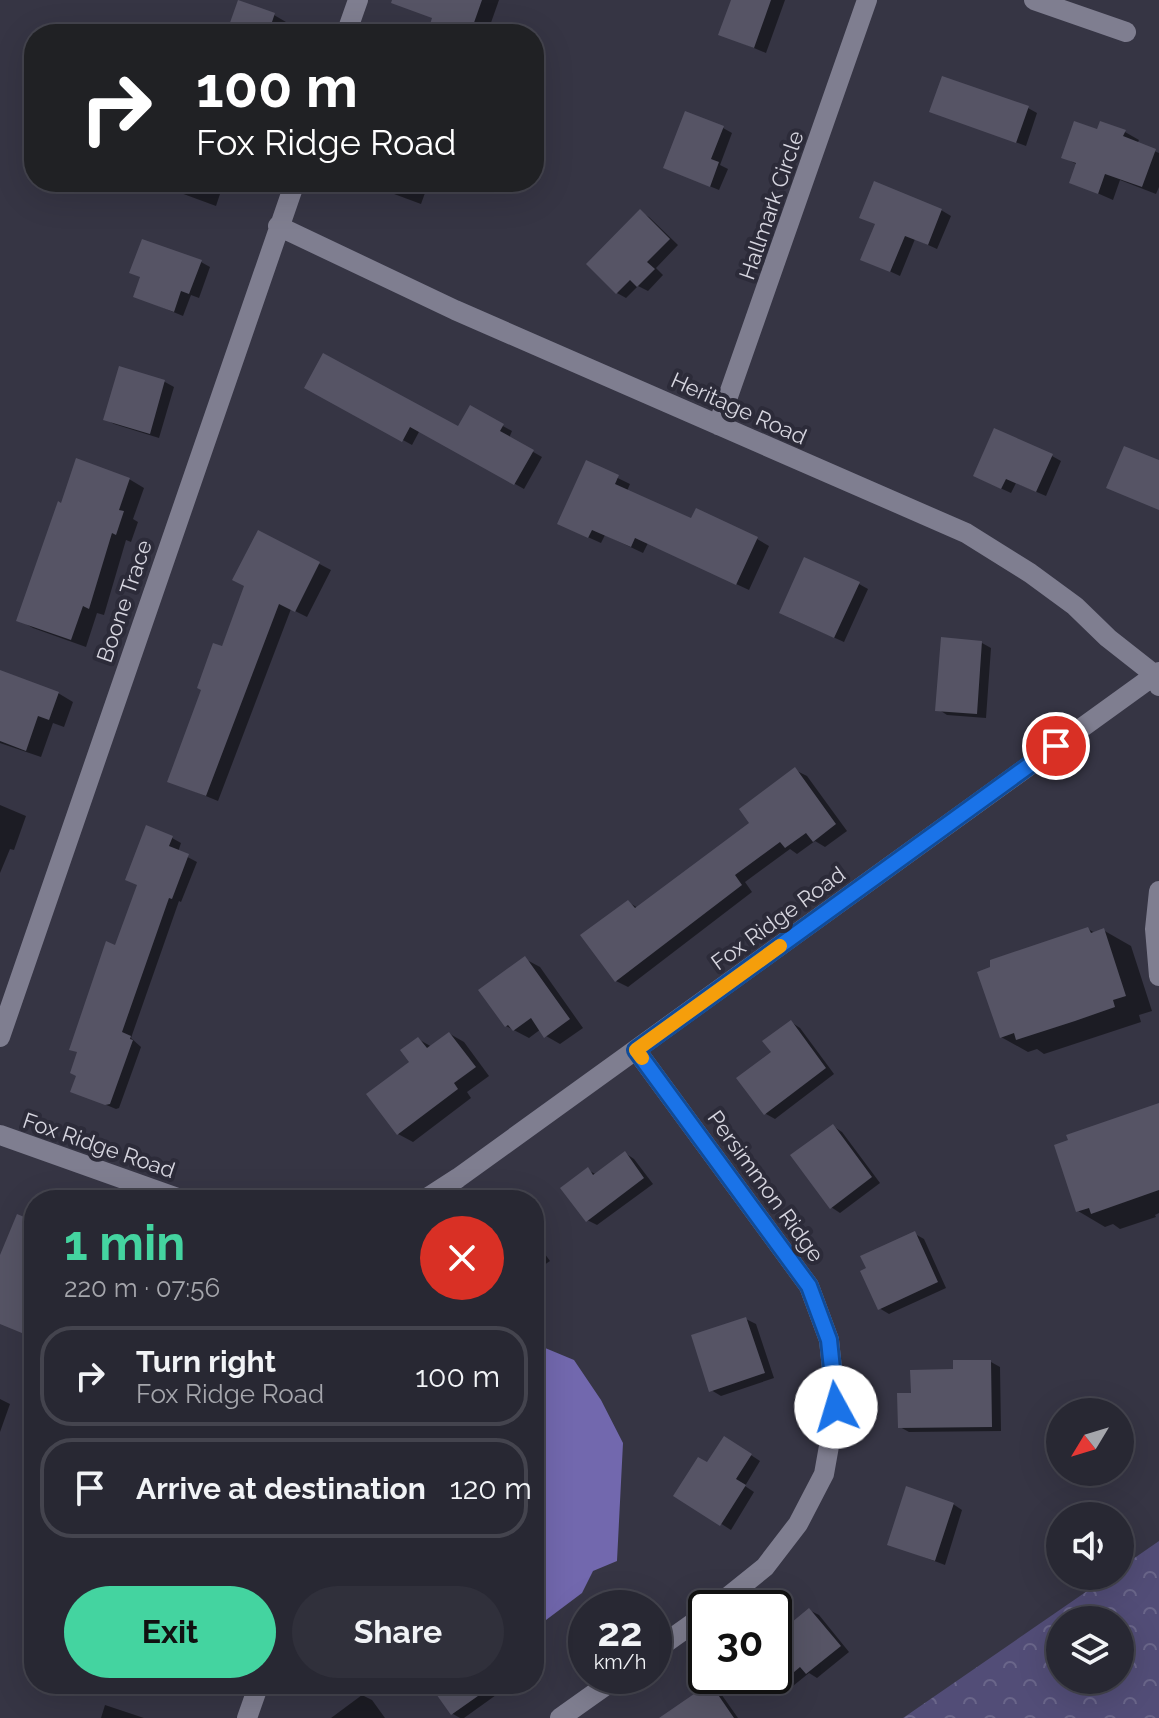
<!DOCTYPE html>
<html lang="en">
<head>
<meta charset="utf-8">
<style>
  :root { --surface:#282833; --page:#30303b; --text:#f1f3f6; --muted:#a5a6ac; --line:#44444e; --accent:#44d4a0 }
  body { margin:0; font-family:Raleway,sans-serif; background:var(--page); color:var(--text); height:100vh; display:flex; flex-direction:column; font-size:30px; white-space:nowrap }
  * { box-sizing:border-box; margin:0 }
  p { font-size:26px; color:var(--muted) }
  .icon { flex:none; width:44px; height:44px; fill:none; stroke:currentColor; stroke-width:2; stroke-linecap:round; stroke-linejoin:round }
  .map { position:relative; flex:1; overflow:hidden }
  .details { position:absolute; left:24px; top:1190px; width:520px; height:504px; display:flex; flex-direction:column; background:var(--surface); border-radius:32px; box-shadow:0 8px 32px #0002,0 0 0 2px var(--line) }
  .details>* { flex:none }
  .guide { position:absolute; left:24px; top:24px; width:520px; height:168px; border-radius:32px; box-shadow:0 8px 32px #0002,0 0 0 2px var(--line); background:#202124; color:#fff; overflow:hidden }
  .needle { width:52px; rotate:232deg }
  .tools { position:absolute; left:1046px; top:1398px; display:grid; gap:16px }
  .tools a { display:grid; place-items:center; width:88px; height:88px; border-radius:50%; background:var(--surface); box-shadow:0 8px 32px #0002,0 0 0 2px var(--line); font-size:40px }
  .speed { position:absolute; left:568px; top:1590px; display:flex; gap:16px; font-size:40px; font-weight:700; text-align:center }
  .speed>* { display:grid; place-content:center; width:104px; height:104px; border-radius:50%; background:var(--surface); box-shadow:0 8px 32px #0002,0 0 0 2px var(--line); line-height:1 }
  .speed small { font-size:20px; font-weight:400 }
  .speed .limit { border:4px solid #111; border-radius:12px; background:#fff; color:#111 }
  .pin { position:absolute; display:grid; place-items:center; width:68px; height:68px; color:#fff; margin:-34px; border:4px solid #fff; border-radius:50%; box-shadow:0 2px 8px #0007 }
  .me { position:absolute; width:88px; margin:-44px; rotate:354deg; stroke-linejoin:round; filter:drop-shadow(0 0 6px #0008) }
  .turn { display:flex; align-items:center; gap:28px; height:168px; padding:0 40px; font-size:36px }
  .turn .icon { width:104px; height:104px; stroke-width:2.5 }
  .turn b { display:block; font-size:56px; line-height:68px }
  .round { display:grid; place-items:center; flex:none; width:84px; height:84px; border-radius:42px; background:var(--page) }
  .headline { display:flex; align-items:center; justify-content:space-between; height:136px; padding:0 40px }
  h1 { font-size:48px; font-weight:700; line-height:60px; color:var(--accent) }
  .cta { display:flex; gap:16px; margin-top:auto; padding:16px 40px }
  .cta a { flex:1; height:92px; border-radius:48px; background:var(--accent); color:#111; font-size:32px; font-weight:700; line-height:92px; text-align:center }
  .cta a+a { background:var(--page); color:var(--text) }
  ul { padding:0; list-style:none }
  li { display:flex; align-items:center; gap:24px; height:100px; margin:0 16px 12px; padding:0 24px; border:4px solid var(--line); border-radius:32px }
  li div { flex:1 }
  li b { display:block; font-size:30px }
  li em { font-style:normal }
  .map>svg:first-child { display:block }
  .forest { fill:url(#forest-crowns); fill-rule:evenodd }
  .water { fill:#7268ae }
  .shadow { fill:#0007 }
  .building { fill:#565465 }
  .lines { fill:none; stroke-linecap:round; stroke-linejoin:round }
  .minor { stroke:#7f7e90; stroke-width:20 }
  .route-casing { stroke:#114b97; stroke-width:20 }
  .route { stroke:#1a73e8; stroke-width:14 }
  .slow { stroke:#f59e0b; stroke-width:14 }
  .labels { text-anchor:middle; stroke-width:8; stroke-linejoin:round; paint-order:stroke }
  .street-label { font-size:22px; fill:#d6d5df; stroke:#2c2b39 }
</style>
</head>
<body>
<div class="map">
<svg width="1159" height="1718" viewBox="0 0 1159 1718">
  <defs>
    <pattern id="forest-crowns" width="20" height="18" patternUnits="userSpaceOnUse" patternTransform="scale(2)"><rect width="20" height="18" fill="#524d77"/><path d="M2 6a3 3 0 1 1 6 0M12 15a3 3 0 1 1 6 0" fill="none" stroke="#6a668a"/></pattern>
  </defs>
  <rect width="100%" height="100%" fill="#363544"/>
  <!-- forest -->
  <path class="forest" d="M 1159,1541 L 1159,1718 L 903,1718 L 1109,1576 L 1120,1576 L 1120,1568 ZM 1060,1620 L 1120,1620 L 1120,1680 L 1060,1680 Z"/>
  <!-- water -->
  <path class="water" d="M 538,1345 L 574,1360 L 601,1400 L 623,1443 L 617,1561 L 593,1571 L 582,1593 L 542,1623 L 534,1622 L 534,1346 Z"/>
  <!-- shadow -->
  <path class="shadow" d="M 432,0 L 499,0 L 487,34 L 429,34 L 434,18 Z
    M 733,0 L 785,0 L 766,53 L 721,34 Z
    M 274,15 L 286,22 L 282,34 L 228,34 Z
    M 1028,108 L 1037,113 L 1026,146 L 932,111 Z
    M 723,128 L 732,133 L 720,165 L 728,169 L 719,190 L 675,172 Z
    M 1099,132 L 1125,132 L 1139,140 L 1137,144 L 1159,153 L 1159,187 L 1156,194 L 1120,180 L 1113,200 L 1072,182 L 1078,165 L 1063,157 Z
    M 167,182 L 224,182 L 216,206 L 178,192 L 166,185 Z
    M 378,182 L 429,182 L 421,204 L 386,191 L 376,186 Z
    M 941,210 L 951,216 L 937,249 L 915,239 L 900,276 L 863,259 Z
    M 640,212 L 649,217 L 678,245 L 656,268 L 663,275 L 648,291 L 638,286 L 626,298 L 617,293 Z
    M 201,262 L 210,267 L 199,298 L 191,295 L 183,316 L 135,296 Z
    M 120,368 L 165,382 L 174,387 L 159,438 L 114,424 L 105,419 Z
    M 307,387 L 459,429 L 471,408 L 512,431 L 509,438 L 542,457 L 524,489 L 420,430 L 412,445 Z
    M 1052,456 L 1061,461 L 1046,496 L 1016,483 L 1011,493 L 985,481 Z
    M 587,463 L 630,484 L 627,491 L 692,521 L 757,539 L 769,546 L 749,590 L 648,543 L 643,553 L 605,535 L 601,543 L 572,530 Z
    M 129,479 L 144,488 L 133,519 L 138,522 L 131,542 L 126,540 L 104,615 L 97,613 L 86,647 L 33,628 L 19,620 L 62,506 Z
    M 258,532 L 331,570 L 307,617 L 291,609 L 218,801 L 169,781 L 246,586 Z
    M 859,584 L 868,589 L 844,642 L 790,618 Z
    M 982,643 L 991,648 L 986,718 L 947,715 L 938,709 Z
    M 0,672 L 58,693 L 73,702 L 64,727 L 53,723 L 41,757 L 0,743 Z
    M 795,770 L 807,776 L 847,831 L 825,847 L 815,841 L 797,854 L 790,849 L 745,882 L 752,892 L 628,987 L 616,981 L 628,902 L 638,908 L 752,823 Z
    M 0,805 L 26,816 L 14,850 L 10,849 L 0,873 Z
    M 172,838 L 181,843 L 178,852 L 197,862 L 181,902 L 179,901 L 131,1038 L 141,1047 L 119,1108 L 116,1109 L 73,1091 L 116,947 Z
    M 1088,929 L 1095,933 L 1103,930 L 1131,946 L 1152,1011 L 1139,1015 L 1141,1022 L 1044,1054 L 1037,1049 L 1028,1052 L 1001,1037 Z
    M 525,959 L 540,967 L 583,1028 L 560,1044 L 546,1036 L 541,1029 L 529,1038 L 506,1026 Z
    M 791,1022 L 800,1028 L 834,1074 L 775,1119 L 766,1114 L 773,1053 Z
    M 450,1034 L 464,1042 L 489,1076 L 467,1092 L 471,1098 L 413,1142 L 398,1134 L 418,1039 L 432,1047 Z
    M 1159,1105 L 1159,1213 L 1155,1215 L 1156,1217 L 1120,1229 L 1113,1224 L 1105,1227 L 1078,1211 Z
    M 833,1126 L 842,1132 L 880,1183 L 840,1213 L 831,1207 Z
    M 625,1153 L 634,1159 L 653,1184 L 597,1225 L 587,1220 L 588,1170 L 597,1175 Z
    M 915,1234 L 924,1239 L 946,1288 L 889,1314 L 879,1308 Z
    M 534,1239 L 550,1261 L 534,1272 Z
    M 746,1319 L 756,1324 L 774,1378 L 721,1396 L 711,1390 Z
    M 991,1362 L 1000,1367 L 1001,1431 L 909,1432 L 900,1427 L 913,1395 L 955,1371 Z
    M 0,1399 L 10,1404 L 0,1432 Z
    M 734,1444 L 760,1461 L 745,1486 L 754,1492 L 731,1530 L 676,1495 Z
    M 953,1504 L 962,1510 L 945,1565 L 889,1544 Z
    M 809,1610 L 819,1615 L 849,1652 L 817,1678 L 809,1673 L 788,1690 L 779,1685 L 771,1676 L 774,1676 L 774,1648 Z
    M 431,1684 L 509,1684 L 510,1685 L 464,1718 L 460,1718 L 453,1714 Z
    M 710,1685 L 719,1691 L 738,1718 L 673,1718 Z
    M 362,1695 L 372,1700 L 385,1718 L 331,1718 Z
    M 105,1705 L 144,1718 L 101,1718 Z"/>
  <!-- building -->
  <path class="building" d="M 238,0 L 275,13 L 268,34 L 226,34 Z
    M 392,0 L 482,0 L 470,34 L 427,34 L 432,18 L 391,3 Z
    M 731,0 L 771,0 L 754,48 L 718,35 Z
    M 942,76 L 1029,106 L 1016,143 L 929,112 Z
    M 685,111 L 724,126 L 711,159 L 719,162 L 710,187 L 663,168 Z
    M 1074,121 L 1097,129 L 1100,121 L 1126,130 L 1123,136 L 1156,149 L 1142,187 L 1105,174 L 1098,194 L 1069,183 L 1076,163 L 1061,158 Z
    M 874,181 L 942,209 L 928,245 L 905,236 L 890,272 L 860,260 L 875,224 L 859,218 Z
    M 640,209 L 670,239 L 647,262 L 655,269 L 637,287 L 630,280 L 616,294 L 586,264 Z
    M 142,239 L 202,260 L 189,294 L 181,291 L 174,312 L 133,297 L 140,277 L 129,273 Z
    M 323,353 L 458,426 L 470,405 L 504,424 L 500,431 L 534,450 L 514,485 L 410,427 L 402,442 L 304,388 Z
    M 119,366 L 165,380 L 150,434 L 103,420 Z
    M 994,428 L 1053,454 L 1036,492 L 1006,479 L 1001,489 L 973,476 Z
    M 1124,446 L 1159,460 L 1159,510 L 1106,488 Z
    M 76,458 L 130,478 L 119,510 L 124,511 L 116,535 L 112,533 L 89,609 L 83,606 L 71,640 L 16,621 L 58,501 L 61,503 Z
    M 586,460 L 619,475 L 615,484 L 691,518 L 696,508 L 758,537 L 736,585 L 635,538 L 631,547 L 592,530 L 588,538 L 557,524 Z
    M 258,530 L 320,562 L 295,612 L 279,604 L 206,796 L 167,782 L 201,690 L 197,688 L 213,643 L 222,646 L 244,586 L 232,580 Z
    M 804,557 L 860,582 L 834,638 L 779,613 Z
    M 941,637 L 982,641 L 977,714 L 935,711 Z
    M 0,670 L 59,692 L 49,720 L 38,716 L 26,751 L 0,741 Z
    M 795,767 L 836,824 L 813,842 L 806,833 L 785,848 L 780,842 L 735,875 L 742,885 L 615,982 L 580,935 L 628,900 L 635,908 L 749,823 L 739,809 Z
    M 146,825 L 173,836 L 169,846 L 189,854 L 172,899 L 169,898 L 122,1032 L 131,1036 L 130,1039 L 133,1040 L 110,1104 L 105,1105 L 70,1092 L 76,1076 L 70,1073 L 77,1052 L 69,1050 L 106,941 L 115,945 L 137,885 L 125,880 Z
    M 1088,927 L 1091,933 L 1104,928 L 1126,996 L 1113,1000 L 1115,1007 L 1075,1021 L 1016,1040 L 1014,1033 L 1000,1038 L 977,972 L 990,967 L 990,960 Z
    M 525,956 L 570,1019 L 544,1038 L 531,1018 L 513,1031 L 508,1025 L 505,1027 L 478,990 Z
    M 791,1020 L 826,1068 L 764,1115 L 736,1078 L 771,1052 L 762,1041 Z
    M 449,1032 L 476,1067 L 454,1083 L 458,1089 L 397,1135 L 366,1094 L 409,1062 L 400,1050 L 418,1037 L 427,1048 Z
    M 1159,1103 L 1159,1190 L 1091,1214 L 1089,1208 L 1076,1212 L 1054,1145 L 1068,1140 L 1066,1135 Z
    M 833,1124 L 872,1177 L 830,1209 L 790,1155 Z
    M 625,1151 L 644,1178 L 586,1222 L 560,1188 L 588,1167 L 593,1175 Z
    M 17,1214 L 34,1221 L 34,1338 L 0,1324 L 0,1255 Z
    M 915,1231 L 938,1282 L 878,1310 L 860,1271 L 866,1268 L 860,1256 Z
    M 746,1317 L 765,1373 L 709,1392 L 691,1335 Z
    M 953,1360 L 991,1360 L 992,1427 L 898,1428 L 897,1393 L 911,1393 L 910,1370 L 953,1369 Z
    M 724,1436 L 752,1454 L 736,1479 L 746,1485 L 720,1526 L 673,1496 L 698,1457 L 707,1462 Z
    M 906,1486 L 954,1503 L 935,1561 L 887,1545 Z
    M 809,1608 L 841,1646 L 806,1674 L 800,1667 L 774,1689 L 774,1637 Z
    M 710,1683 L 734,1718 L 659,1718 Z
    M 429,1684 L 495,1684 L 451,1715 Z"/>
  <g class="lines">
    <!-- minor -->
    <path class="minor" d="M 1034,0 L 1126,32
      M 346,34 L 358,0
      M 278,226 L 455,310 L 966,533 L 1030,573 L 1075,606 L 1108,638 L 1155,675 L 1159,686
      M 718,425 L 867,0
      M 1159,891 L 1155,929 L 1159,976
      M 0,1037 L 295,182
      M 636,1050 L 809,1286 L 829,1340 L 836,1407 L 824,1474 L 798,1524 L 765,1567 L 714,1608
      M 0,1135 L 183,1200
      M 424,1200 L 458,1178 L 1159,672
      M 654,1651 L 706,1614
      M 247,1718 L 259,1684
      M 560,1718 L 619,1676"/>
  </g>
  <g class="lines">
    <defs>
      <path id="route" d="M 836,1407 L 829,1340 L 809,1286 L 636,1050 L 1056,746"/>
    </defs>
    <!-- route casing -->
    <use href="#route" class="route-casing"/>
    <!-- route -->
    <use href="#route" class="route"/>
    <!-- slow -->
    <path class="slow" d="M 642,1058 L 636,1050 L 780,946"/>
  </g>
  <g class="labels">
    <!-- street labels -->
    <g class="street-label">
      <text transform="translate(771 205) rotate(-71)" y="8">Hallmark Circle</text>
      <text transform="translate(739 408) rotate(24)" y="8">Heritage Road</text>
      <text transform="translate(124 601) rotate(-71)" y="8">Boone Trace</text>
      <text transform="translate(778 918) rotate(-36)" y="8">Fox Ridge Road</text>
      <text transform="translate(99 1145) rotate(19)" y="8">Fox Ridge Road</text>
      <text transform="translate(766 1186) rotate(54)" y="8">Persimmon Ridge</text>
    </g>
  </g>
</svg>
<div class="tools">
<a><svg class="needle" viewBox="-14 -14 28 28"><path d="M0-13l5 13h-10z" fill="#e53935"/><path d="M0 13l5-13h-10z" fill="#a5a6ac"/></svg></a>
<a><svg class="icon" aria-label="sound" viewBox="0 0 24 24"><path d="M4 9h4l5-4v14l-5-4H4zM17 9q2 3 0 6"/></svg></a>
<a><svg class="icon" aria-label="layers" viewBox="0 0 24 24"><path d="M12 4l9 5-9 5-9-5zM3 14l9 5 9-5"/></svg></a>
</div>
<div class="speed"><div>22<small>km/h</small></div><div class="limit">30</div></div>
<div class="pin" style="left:1056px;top:746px;background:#d93025"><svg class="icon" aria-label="arrive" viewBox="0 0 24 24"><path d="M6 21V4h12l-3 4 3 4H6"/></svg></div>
<svg class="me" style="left:836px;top:1407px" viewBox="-20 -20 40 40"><circle r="19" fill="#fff"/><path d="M0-13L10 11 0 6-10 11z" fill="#1a73e8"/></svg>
<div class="guide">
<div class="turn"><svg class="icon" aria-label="right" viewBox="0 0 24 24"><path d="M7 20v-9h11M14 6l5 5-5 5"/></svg><div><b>100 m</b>Fox Ridge Road</div></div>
</div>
<section class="details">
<div class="headline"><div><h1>1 min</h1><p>220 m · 07:56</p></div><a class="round" style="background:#d93025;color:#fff"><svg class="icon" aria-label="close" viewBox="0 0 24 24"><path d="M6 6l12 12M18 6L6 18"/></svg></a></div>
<ul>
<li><svg class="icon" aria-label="right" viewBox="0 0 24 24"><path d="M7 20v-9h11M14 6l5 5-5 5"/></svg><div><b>Turn right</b><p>Fox Ridge Road</p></div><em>100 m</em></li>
<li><svg class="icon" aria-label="arrive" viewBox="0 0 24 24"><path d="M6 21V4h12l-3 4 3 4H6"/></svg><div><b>Arrive at destination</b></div><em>120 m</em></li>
</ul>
<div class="cta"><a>Exit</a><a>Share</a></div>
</section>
</div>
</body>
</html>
